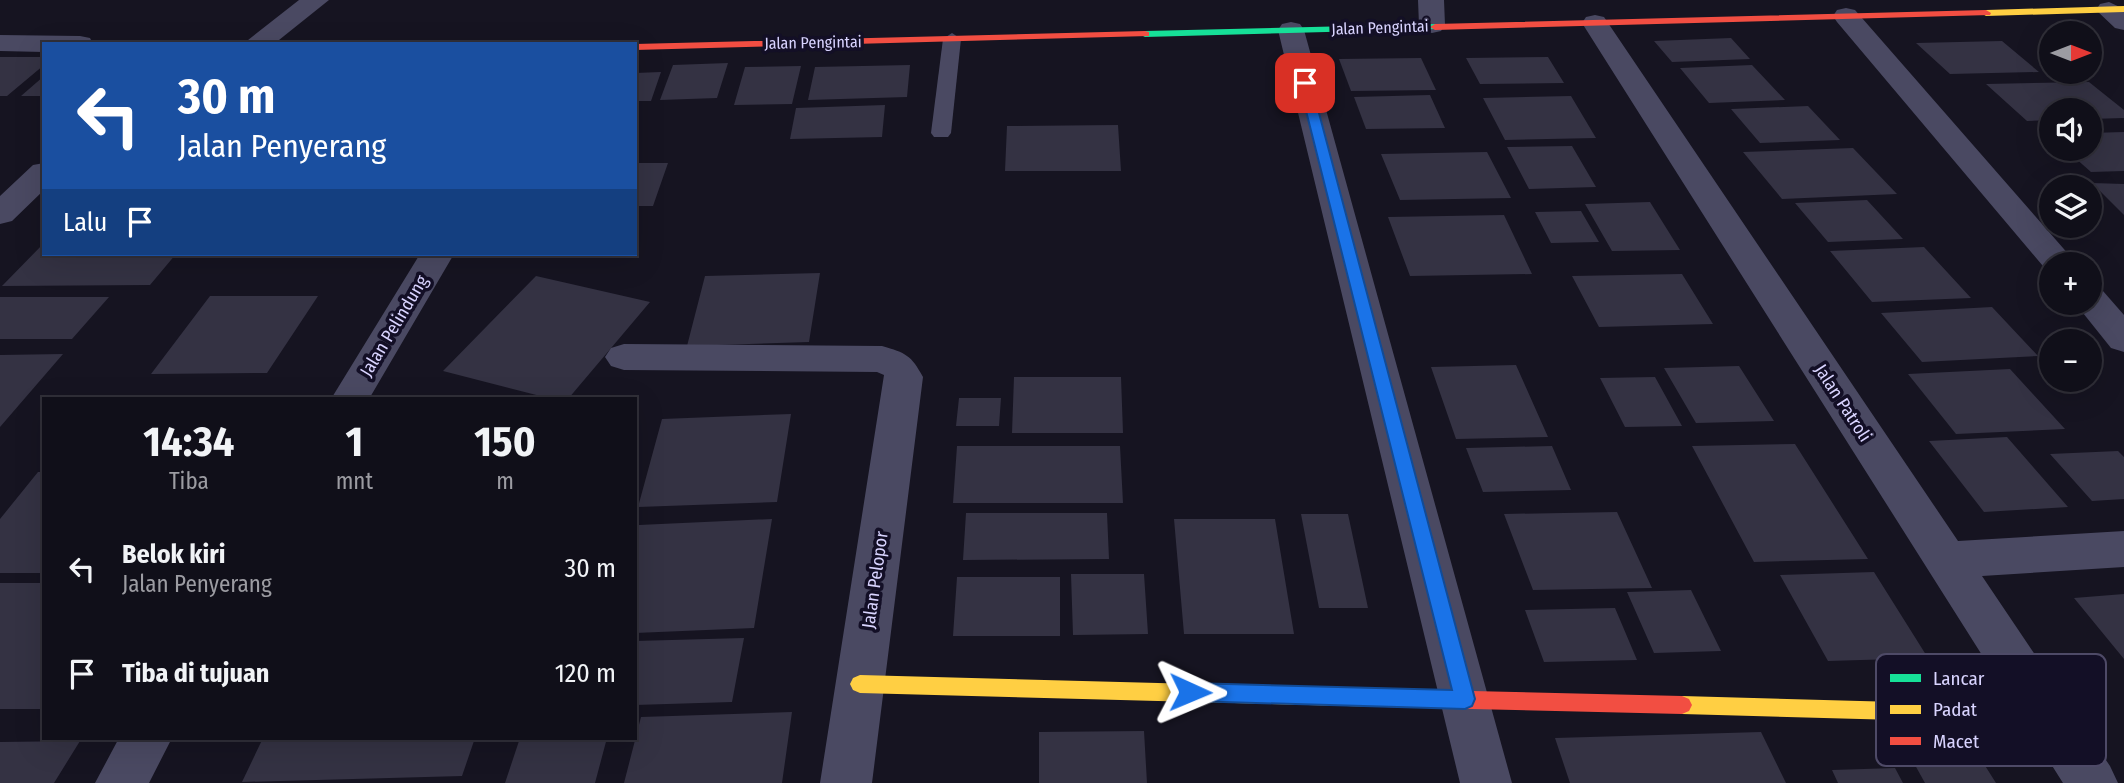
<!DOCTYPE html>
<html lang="id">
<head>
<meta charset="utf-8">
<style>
  :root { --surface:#100f19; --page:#1e1d26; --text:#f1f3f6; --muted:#9c9ca2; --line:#302f38 }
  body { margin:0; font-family:"Fira Sans Condensed",sans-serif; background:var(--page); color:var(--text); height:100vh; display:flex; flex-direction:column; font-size:26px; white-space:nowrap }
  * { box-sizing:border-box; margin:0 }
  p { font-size:23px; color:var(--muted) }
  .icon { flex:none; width:38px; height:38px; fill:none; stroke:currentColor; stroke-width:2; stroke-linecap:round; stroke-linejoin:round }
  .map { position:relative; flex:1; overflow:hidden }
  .drawer { position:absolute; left:42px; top:397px; width:595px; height:343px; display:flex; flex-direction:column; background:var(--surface); border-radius:0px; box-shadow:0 7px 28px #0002,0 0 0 2px var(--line) }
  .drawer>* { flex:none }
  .top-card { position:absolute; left:42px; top:42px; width:595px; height:214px; border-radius:0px; box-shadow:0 7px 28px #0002,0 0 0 2px var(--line); background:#1a4fa0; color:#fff; overflow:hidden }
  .needle { width:46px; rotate:90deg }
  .tools { position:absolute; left:2039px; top:21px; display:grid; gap:14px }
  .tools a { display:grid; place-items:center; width:63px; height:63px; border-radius:50%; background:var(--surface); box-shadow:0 7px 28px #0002,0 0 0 2px var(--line); font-size:35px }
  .pin { position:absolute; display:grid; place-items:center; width:60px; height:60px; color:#fff; margin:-30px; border-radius:14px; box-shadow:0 4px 10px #0006 }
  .me { position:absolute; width:77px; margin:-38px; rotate:91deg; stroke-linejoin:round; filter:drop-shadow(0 0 5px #0008) }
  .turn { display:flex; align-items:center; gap:24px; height:147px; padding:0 21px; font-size:32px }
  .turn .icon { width:91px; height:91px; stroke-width:2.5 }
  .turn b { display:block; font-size:49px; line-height:60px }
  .then { display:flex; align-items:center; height:66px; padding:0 21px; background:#0003; gap:14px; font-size:26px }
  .eta { display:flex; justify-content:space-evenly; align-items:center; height:119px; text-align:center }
  .eta b { font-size:42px; font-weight:700; line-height:49px }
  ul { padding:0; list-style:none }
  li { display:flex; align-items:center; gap:21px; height:105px; padding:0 21px }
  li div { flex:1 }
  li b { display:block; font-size:26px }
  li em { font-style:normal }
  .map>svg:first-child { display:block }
  .building { fill:#343243 }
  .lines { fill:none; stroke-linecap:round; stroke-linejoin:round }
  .lane { fill:#4a4962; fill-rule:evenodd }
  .street { fill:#4a4962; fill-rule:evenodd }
  .fast { fill:#16e098; fill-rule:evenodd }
  .slow { fill:#ffcf43; fill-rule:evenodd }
  .jam { fill:#f24e42; fill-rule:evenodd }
  .route { fill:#1a73e8; stroke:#114b97; stroke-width:2 }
  .labels { text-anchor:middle; stroke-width:7; stroke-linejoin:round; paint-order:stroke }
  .far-street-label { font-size:16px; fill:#d9d4ff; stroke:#130f26 }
  .street-label { font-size:18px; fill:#d9d4ff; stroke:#130f26 }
  .key { fill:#130f26; stroke:#4e4a67; stroke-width:2 }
  .key-label { font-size:19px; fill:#d9d4ff }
</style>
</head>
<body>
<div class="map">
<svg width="2124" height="783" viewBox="0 0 2124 783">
  <rect width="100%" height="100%" fill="#161421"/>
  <!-- building -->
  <path class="building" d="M 1731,38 L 1750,59 L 1672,62 L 1654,41 Z
    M 2002,41 L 2039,72 L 1950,74 L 1916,43 Z
    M 0,57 L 44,57 L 44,65 L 7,96 L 0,96 Z
    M 1548,57 L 1564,83 L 1480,84 L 1466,58 Z
    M 1421,58 L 1436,90 L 1351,91 L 1339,59 Z
    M 728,63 L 717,98 L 660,100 L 673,65 Z
    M 910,65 L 907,97 L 808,100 L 815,67 Z
    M 1752,65 L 1785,100 L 1709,103 L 1680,68 Z
    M 801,66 L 792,104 L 734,105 L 745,67 Z
    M 661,72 L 651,101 L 635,101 L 635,73 Z
    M 44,76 L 44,96 L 21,96 Z
    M 2089,82 L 2124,110 L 2124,118 L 2090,119 L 2090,110 L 2051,110 L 2051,120 L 2027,121 L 1986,84 Z
    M 1430,95 L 1445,128 L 1366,129 L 1354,97 Z
    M 1571,96 L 1596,138 L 1505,140 L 1483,98 Z
    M 885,105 L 882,137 L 790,139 L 796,108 Z
    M 1808,106 L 1840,140 L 1760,143 L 1731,109 Z
    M 1118,125 L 1121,171 L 1005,171 L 1007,126 Z
    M 2124,132 L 2124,171 L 2091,172 L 2065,149 L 2090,149 L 2090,133 Z
    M 1572,146 L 1596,187 L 1529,189 L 1507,147 Z
    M 1853,148 L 1897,194 L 1782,199 L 1743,152 Z
    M 1487,152 L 1511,198 L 1400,200 L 1381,154 Z
    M 635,163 L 668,163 L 653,206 L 635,206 Z
    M 2092,183 L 2124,184 L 2124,215 Z
    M 1867,200 L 1903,239 L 1828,242 L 1795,203 Z
    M 1650,202 L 1680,250 L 1612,251 L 1585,204 Z
    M 1581,211 L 1599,242 L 1551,243 L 1535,212 Z
    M 1504,215 L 1532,274 L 1410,276 L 1388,217 Z
    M 44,243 L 44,254 L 176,254 L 150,285 L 2,286 Z
    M 1924,247 L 1971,298 L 1872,302 L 1830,251 Z
    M 820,273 L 809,342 L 687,346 L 705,276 Z
    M 1682,274 L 1713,324 L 1599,327 L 1572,276 Z
    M 536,276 L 650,302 L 568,399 L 552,399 L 443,371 Z
    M 210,296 L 318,296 L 267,373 L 151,374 Z
    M 0,297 L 109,297 L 72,339 L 0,339 Z
    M 1992,307 L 2038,356 L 1922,362 L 1881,313 Z
    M 63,354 L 0,427 L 0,355 Z
    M 1516,365 L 1548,437 L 1456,439 L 1431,367 Z
    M 1739,366 L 1774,421 L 1696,423 L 1664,368 Z
    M 2010,369 L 2065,429 L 1956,434 L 1908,374 Z
    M 1014,377 L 1121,377 L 1123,433 L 1012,433 Z
    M 1655,377 L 1682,426 L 1625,427 L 1600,378 Z
    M 959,398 L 1001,398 L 999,426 L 956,426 Z
    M 791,414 L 777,502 L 638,507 L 662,419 Z
    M 2007,437 L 2068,507 L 1984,512 L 1929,441 Z
    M 1795,444 L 1868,559 L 1754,562 L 1692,446 Z
    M 957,446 L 1120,446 L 1123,503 L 953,503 Z
    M 1552,446 L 1571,490 L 1483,492 L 1466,448 Z
    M 2118,451 L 2124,457 L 2124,499 L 2092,501 L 2050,454 Z
    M 38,472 L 44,472 L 44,573 L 0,573 L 0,519 Z
    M 1617,512 L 1652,588 L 1533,590 L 1504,514 Z
    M 966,513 L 1107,513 L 1109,559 L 963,560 Z
    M 1301,514 L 1348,514 L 1368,608 L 1319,608 Z
    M 772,519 L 754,628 L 635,633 L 635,538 L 639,525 Z
    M 1174,519 L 1275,519 L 1294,634 L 1184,634 Z
    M 1874,572 L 1928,658 L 1828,661 L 1780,575 Z
    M 1071,574 L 1144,574 L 1148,634 L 1073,635 Z
    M 957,577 L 1060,577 L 1060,636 L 953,636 Z
    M 0,583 L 44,583 L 44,709 L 0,709 Z
    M 1691,590 L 1721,651 L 1654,653 L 1627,592 Z
    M 2124,594 L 2124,659 L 2074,598 Z
    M 1615,608 L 1637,660 L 1544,662 L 1525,610 Z
    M 744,638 L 732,702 L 635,705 L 635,641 Z
    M 792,712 L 782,783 L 624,783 L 641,717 Z
    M 1144,731 L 1147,783 L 1039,783 L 1039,732 Z
    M 1761,732 L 1786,783 L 1570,783 L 1555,738 Z
    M 263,738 L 475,738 L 462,776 L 242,782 Z
    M 520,738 L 607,738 L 595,783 L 505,783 Z
    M 80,741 L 54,783 L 0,783 L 0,742 Z
    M 1984,764 L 1996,783 L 1925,783 L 1915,765 Z
    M 1895,768 L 1903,783 L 1838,783 L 1832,770 Z"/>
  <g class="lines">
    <!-- lane -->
    <path class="lane" d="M 952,33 L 961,39 L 951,133 L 948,137 L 934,137 L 931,133 L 943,39 Z"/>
    <!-- street -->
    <path class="street" d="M 299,0 L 329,0 L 274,44 L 243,44 Z
      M 1418,0 L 1444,0 L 1445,25 L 1441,31 L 1432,33 L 1423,31 L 1419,25 Z
      M 2109,2 L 2124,9 L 2124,30 L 2115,28 L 2096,10 L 2100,4 Z
      M 1846,8 L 1855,10 L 2077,264 L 2051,264 L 2051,273 L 2048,272 L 1837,22 L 1833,16 L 1837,10 Z
      M 1595,15 L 1604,17 L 1958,541 L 2124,531 L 2124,567 L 1982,576 L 2110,766 L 2118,783 L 2063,783 L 1582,23 L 1586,17 Z
      M 1291,22 L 1300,24 L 1304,30 L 1512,783 L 1460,783 L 1278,30 L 1282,24 Z
      M 0,35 L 80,36 L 90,38 L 93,44 L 44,44 L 44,52 L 0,51 Z
      M 44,163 L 44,190 L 12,221 L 0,224 L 0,196 L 33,165 Z
      M 420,254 L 454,254 L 369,399 L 331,399 Z
      M 2090,287 L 2103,291 L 2124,315 L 2124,352 L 2111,348 L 2075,303 L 2090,303 Z
      M 624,344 L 882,346 C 906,353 911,355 923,377 L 872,783 L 820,783 L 884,375 L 877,372 L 624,370 L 611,366 L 605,357 L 611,348 Z
      M 119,738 L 172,738 L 149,783 L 95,783 Z"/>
    <!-- fast -->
    <path class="fast" d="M 1435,24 L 1439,25 L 1439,29 L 1145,37 L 1139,34 L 1145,31 Z"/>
    <!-- slow -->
    <path class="slow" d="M 2124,6 L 2124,12 L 1986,16 L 1981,13 L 1986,10 Z
      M 860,675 L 1385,689 L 1392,692 L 1395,698 L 1392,704 L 1385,707 L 860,693 L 853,690 L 850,684 L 853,678 Z
      M 1682,696 L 2047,706 L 2054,709 L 2057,715 L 2054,721 L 2047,724 L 1682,714 L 1675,711 L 1672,705 L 1675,699 Z"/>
    <!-- jam -->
    <path class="jam" d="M 1986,10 L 1991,13 L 1990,15 L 1435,30 L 1430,27 L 1435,24 Z
      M 1145,31 L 1149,32 L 1149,36 L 635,50 L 635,44 Z
      M 1385,689 L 1682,696 L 1689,699 L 1692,705 L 1689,711 L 1682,714 L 1385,707 L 1378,704 L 1375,698 L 1378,692 Z"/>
  </g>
  <!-- route -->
  <path class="route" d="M 1301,81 L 1311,83 L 1475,699 L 1472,706 L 1465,709 L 1190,701 L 1183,699 L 1180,692 L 1183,686 L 1190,683 L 1452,690 L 1299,83 Z"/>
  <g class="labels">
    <!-- far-street labels -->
    <g class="far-street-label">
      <text transform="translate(1380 27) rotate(-2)" y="6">Jalan Pengintai</text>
      <text transform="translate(813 42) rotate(-1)" y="6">Jalan Pengintai</text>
    </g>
    <!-- street labels -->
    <g class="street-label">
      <text transform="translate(394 326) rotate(-59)" y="6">Jalan Pelindung</text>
      <text transform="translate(1843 403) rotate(57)" y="6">Jalan Patroli</text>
      <text transform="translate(875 580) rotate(-82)" y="6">Jalan Pelopor</text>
    </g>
  </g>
  <!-- legend -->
  <rect x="1876" y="654" width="230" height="112" rx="10" class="key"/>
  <rect x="1890" y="674" width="31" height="8" fill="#16e098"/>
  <rect x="1890" y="705" width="31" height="9" fill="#ffcf43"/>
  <rect x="1890" y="737" width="31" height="8" fill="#f24e42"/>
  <g class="key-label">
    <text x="1933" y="685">Lancar</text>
    <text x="1933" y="716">Padat</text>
    <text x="1933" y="748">Macet</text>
  </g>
</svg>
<div class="tools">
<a><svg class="needle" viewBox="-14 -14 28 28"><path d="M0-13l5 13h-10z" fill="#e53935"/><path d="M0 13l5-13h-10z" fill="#9c9ca2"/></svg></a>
<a><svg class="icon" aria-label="sound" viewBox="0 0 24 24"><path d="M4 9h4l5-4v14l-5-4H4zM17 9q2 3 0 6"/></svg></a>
<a><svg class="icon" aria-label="layers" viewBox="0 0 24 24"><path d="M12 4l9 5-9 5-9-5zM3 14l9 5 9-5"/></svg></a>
<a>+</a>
<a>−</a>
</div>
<div class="pin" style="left:1305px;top:83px;background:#d93025"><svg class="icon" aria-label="arrive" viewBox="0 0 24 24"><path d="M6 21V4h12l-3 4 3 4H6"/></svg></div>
<svg class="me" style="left:1190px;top:692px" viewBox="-20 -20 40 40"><path d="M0-17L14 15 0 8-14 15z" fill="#1a73e8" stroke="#fff" stroke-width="4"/></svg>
<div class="top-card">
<div class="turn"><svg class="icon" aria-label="left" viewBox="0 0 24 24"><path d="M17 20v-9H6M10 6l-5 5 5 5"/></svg><div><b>30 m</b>Jalan Penyerang</div></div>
<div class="then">Lalu<svg class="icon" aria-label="arrive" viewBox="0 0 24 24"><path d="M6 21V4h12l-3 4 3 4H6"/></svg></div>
</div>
<section class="drawer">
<div class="eta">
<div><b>14:34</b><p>Tiba</p></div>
<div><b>1</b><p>mnt</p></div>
<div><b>150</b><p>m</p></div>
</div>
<ul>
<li><svg class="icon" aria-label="left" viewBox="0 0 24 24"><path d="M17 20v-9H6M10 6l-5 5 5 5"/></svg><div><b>Belok kiri</b><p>Jalan Penyerang</p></div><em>30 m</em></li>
<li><svg class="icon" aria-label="arrive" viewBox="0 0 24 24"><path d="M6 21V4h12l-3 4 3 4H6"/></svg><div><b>Tiba di tujuan</b></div><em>120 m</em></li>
</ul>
</section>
</div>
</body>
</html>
